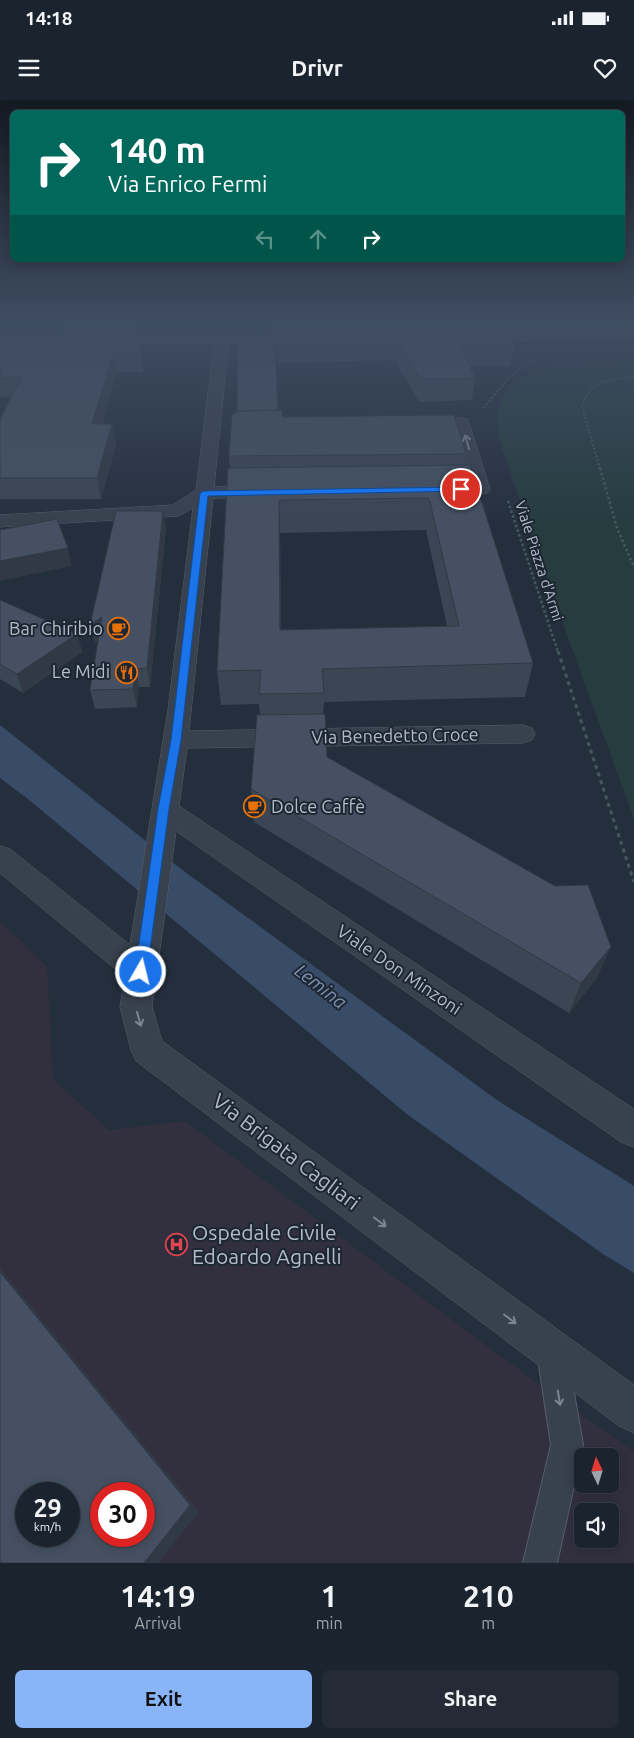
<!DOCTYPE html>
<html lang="en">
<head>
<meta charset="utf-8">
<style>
  :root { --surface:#1b232e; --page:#242b36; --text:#f1f3f6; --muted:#a0a4aa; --line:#39404a; --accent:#8ab4f8 }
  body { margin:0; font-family:Ubuntu,sans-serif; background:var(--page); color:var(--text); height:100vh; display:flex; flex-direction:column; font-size:19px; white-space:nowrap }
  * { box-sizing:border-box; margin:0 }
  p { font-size:16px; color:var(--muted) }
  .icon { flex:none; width:28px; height:28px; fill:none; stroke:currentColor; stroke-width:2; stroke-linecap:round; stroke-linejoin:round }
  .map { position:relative; height:1463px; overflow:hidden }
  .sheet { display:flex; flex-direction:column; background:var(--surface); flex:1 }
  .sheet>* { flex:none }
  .top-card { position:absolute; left:10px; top:10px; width:615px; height:152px; border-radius:8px; box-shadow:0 2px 12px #0003,0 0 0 1px var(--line); background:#00695c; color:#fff; overflow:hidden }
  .needle { width:32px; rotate:356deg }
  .tools { position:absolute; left:574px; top:1348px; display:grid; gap:10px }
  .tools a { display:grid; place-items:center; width:45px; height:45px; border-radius:8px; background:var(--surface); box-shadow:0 2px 12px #0003,0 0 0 1px var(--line); font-size:25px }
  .speed { position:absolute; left:15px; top:1382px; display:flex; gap:10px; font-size:25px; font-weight:700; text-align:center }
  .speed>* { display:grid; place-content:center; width:65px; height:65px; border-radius:50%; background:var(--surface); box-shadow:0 2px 12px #0003,0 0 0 1px var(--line); line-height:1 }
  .speed small { font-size:12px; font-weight:400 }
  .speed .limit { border:8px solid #d22; background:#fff; color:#111 }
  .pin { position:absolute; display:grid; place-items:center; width:42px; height:42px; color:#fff; margin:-21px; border:2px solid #fff; border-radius:50%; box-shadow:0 1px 5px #0007 }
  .me { position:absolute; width:55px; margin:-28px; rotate:8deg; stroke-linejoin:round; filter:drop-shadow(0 0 4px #0008) }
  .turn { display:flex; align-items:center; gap:18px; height:105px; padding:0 15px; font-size:22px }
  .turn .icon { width:65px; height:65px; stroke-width:2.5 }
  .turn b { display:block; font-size:35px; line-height:42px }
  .lanes { display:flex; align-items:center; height:48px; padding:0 15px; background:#0003; justify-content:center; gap:25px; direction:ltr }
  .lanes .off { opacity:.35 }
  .eta { display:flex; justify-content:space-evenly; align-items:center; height:85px; text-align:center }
  .eta b { font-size:30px; font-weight:600; line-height:35px }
  .action { display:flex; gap:10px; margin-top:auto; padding:10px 15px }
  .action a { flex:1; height:58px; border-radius:8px; background:var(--accent); color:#111; font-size:20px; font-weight:600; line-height:58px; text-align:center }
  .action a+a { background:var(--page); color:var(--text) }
  .status { display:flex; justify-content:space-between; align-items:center; height:35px; padding:0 25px; background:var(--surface); direction:ltr }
  .status svg { height:14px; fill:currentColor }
  header { display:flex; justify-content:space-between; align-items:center; height:65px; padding:0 15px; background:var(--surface); font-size:22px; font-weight:600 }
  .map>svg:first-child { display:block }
  .medical { fill:#32303f; fill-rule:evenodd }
  .green { fill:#263c3f }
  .water { fill:#394c67 }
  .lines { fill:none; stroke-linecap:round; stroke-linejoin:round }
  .service-casing { stroke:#565f6c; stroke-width:2 }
  .minor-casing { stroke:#565f6c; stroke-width:1 }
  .secondary-casing { stroke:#565f6c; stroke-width:1 }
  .path-far2 { stroke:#44595c; stroke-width:2; stroke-dasharray:2 2; stroke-linecap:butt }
  .path-far1 { stroke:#44595c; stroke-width:2.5; stroke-dasharray:2.5 2.5; stroke-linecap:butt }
  .path { stroke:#44595c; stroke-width:3; stroke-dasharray:4 4; stroke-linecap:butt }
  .service { fill:#38414e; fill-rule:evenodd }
  .minor { fill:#38414e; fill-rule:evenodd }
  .secondary { fill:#465061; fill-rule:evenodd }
  .wall { fill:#3b4654; fill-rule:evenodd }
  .shaded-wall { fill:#303945 }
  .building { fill:#455162; stroke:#303945; fill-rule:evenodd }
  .oneway { stroke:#7c8592 }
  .route { fill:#1a73e8; stroke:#114b97 }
  .labels { text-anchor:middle; stroke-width:4; stroke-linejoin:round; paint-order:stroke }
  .far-street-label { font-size:15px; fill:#b4bcc9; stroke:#1d2633 }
  .poi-label { font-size:18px; fill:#b4bcc9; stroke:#1d2633; text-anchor:end }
  .street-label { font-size:18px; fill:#b4bcc9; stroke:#1d2633 }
  .water-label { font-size:19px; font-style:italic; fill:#7c92b1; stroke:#1d2633 }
  .near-street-label { font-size:21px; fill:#b4bcc9; stroke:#1d2633 }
  .near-poi-label { font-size:21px; fill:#b4bcc9; stroke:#1d2633; text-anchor:start }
</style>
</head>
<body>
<div class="status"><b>14:18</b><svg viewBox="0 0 49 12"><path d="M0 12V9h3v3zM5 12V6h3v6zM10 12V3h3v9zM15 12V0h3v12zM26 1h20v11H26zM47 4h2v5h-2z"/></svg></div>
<header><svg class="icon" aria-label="menu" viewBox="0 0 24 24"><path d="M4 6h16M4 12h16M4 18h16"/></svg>Drivr<svg class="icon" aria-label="heart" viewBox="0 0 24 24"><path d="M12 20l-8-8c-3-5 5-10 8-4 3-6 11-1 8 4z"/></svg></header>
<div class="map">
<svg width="634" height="1463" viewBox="0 0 634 1463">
  <rect width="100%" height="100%" fill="#242f3e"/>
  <!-- medical -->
  <path class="medical" d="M 0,821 L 47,867 L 53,979 L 109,1030 L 185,1021 L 507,1261 L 634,1352 L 634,1463 L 0,1463 ZM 582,1356 L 610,1356 L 610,1384 L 582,1384 ZM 26,1394 L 69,1394 L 69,1436 L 26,1436 ZM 101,1394 L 144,1394 L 144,1436 L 101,1436 ZM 582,1411 L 610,1411 L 610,1439 L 582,1439 Z"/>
  <!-- green -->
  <path class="green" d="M 634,260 L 634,719 L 552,494 L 500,342 L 497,313 L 504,295 L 519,281 L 533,272 L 556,263 Z"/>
  <!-- water -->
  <path class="water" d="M 0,625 L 181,769 L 497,1000 L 634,1086 L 634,1173 L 603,1154 L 408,1015 L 28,699 L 0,678 Z"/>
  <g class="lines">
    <defs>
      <path id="service" d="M 552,1237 L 563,1241 L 567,1252 L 583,1345 L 557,1463 L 523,1463 L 551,1345 L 537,1252 L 541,1241 Z"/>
      <path id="minor" d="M 222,234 L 227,235 L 229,238 L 214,387 L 263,386 L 270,388 L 272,392 L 270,396 L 263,398 L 213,398 L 189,631 L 523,625 L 532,628 L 535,634 L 532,640 L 523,643 L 187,648 L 179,706 L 634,1009 L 634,1047 L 621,1042 L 176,731 L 152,907 L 162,941 L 634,1285 L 634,1333 L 619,1326 L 136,961 L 131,950 L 120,907 L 125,877 L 0,773 L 0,746 L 10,749 L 130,845 L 168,610 L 193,408 L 178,416 L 0,427 L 0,415 L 173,405 L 196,390 L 215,238 L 217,235 Z
        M 461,318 L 467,319 L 469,323 L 490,389 L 487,393 C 472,397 450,398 435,394 L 432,390 L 435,386 L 470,384 L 454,328 L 414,328 L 412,324 L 414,320 L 420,319 Z"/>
      <path id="secondary" d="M 634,231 L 634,239 L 473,241 L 468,240 L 466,237 L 468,234 L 473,233 Z
        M 313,234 L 318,235 L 320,238 L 318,241 L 103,244 L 98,243 L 96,240 L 98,237 L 103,236 Z"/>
    </defs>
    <!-- service casing -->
    <use href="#service" class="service-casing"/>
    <!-- minor casing -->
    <use href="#minor" class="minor-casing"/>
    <!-- secondary casing -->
    <use href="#secondary" class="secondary-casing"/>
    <!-- path-far2 -->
    <path class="path-far2" d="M 484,308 L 509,277 L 533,261
      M 600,369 L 582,307 C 591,279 608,279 634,277"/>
    <!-- path-far1 -->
    <path class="path-far1" d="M 600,368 L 617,428 L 634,467
      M 508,401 L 558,552"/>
    <!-- path -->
    <path class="path" d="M 558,551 L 634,782"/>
    <!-- service -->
    <use href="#service" class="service"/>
    <!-- minor -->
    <use href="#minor" class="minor"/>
    <!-- secondary -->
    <use href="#secondary" class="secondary"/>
  </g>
  <!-- wall -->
  <path class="wall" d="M 69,225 L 137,225 L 143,272 L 117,272 L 102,324 L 116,345 L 101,399 L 0,399 L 0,319 L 12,297 L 0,298 L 0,235 L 67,234 L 70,227 Z
    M 274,225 L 634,225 L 634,228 L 506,229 L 514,244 L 510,266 L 470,266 L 475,278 L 472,300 L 419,302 L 395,260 L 278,263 L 275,233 L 274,233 Z
    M 278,310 L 282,317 L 466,354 L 465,365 L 533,563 L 525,597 L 324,602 L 323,614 L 327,657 L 597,878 L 569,913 L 254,722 L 251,689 L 260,615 L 259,604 L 221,605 L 217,571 L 230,368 L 229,356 L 235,314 L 237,311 ZM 426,430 L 447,526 L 281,530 L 280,433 Z
    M 166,428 L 150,587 L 139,587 L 137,607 L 95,609 L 90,590 L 98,541 L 95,543 Z
    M 0,500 L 77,534 L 82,552 L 23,593 L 0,579 Z"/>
  <!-- shaded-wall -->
  <path class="shaded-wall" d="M 113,253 L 117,272 L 95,345 L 92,324 Z
    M 112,324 L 116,345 L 101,399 L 97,378 Z
    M 279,400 L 280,433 L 281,563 L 280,530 Z
    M 163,411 L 166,428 L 150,587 L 147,568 Z
    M 68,448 L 72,466 L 0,481 L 0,461 Z
    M 102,517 L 106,535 L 95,543 L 90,525 Z
    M 77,534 L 82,552 L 23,593 L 17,574 Z
    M 136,569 L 139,587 L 137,607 L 133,589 Z
    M 611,847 L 597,878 L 569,913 L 581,883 Z
    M 0,1168 L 199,1412 L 158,1463 L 144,1463 L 0,1172 Z"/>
  <!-- building -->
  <path class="building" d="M 275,225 L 504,225 L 514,244 L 460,244 L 475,278 L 421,279 L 396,238 L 277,241 Z
    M 67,227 L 137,227 L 141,252 L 113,253 L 92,324 L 112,324 L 97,378 L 0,378 L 0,319 L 22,277 L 0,278 L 0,235 L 67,234 Z
    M 238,243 L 275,243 L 278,310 L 237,311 Z
    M 282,310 L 282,317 L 454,315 L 466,354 L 229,356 L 232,314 L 235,314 L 236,311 Z
    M 470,365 L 533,563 L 322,569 L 324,593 L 259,594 L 261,570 L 217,571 L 228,368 ZM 429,398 L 459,526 L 280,530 L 279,400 Z
    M 116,411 L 163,411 L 147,568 L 136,569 L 133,589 L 90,590 L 102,517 L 90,525 Z
    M 57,419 L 68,448 L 0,461 L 0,430 Z
    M 0,500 L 77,534 L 17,574 L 0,564 Z
    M 325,614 L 327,657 L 555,786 L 588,785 L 611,847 L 581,883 L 251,689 L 257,615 Z
    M 0,1172 L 190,1405 L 144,1463 L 0,1463 ZM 26,1394 L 69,1394 L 69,1436 L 26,1436 ZM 101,1394 L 144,1394 L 144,1436 L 101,1436 Z"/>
  <!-- one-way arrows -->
  <defs><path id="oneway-shaft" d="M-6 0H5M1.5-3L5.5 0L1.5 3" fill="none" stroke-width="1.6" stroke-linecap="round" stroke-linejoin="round" transform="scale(1.25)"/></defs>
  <g class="oneway">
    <use href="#oneway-shaft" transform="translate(467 342) rotate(-106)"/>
    <use href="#oneway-shaft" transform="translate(139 919) rotate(74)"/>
    <use href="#oneway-shaft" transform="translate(380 1122) rotate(37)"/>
    <use href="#oneway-shaft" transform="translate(510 1219) rotate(37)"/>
    <use href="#oneway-shaft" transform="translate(559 1298) rotate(81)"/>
  </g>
  <!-- sky -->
  <linearGradient id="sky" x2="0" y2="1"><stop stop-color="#141a22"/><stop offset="0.52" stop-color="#3f4d63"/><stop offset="1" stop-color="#3f4d63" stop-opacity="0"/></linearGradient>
  <rect width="634" height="430" fill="url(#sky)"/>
  <!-- route -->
  <path class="route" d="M 461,387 L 465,389 L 464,391 L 208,396 L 181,640 L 169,709 L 147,872 L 146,876 L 141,877 L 136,876 L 135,872 L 158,709 L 171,640 L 200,393 L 204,391 Z"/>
  <!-- icons -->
  <defs>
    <symbol id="cafe-ring" viewBox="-11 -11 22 22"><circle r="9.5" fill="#1d2633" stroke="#e8710a" stroke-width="1.5"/><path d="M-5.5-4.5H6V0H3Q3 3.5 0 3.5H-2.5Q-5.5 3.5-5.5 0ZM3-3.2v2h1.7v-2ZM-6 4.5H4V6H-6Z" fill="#e8710a"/></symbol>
    <symbol id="restaurant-ring" viewBox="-11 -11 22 22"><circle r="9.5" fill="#1d2633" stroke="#e8710a" stroke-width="1.5"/><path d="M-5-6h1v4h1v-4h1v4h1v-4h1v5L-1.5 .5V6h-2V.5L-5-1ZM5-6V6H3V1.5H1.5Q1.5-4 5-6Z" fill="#e8710a"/></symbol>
    <symbol id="hospital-ring" viewBox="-11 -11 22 22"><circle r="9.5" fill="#1d2633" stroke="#e0444e" stroke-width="1.5"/><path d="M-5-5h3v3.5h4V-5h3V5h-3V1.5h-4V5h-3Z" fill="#e0444e"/></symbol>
  </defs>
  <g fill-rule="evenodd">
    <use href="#cafe-ring" x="106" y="516" width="25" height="25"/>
    <use href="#restaurant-ring" x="114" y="560" width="25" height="25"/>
    <use href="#cafe-ring" x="242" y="694" width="25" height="25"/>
    <use href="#hospital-ring" x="164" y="1132" width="25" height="25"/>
  </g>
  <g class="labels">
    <!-- far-street labels -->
    <g class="far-street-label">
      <text transform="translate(539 461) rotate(72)" y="5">Viale Piazza d'Armi</text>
    </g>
    <!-- poi labels -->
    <g class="poi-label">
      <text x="103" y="535">Bar Chiribio</text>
      <text x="110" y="578">Le Midi</text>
      <text x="271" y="713" text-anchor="start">Dolce Caffè</text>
    </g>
    <!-- street labels -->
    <g class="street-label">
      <text transform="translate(395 636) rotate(-1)" y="6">Via Benedetto Croce</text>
      <text transform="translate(399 870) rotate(34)" y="6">Viale Don Minzoni</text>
    </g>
    <!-- water labels -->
    <g class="water-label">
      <text transform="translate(321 886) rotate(38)" y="7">Lemina</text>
    </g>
    <!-- near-street labels -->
    <g class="near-street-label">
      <text transform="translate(286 1052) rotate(37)" y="7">Via Brigata Cagliari</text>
    </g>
    <!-- near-poi labels -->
    <g class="near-poi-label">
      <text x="192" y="1140">Ospedale Civile<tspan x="192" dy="24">Edoardo Agnelli</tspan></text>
    </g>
  </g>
</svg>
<div class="tools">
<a><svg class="needle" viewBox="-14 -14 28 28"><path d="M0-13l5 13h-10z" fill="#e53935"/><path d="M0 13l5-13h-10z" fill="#a0a4aa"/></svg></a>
<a><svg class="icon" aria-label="sound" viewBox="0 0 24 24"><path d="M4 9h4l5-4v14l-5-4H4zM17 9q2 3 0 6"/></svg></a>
</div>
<div class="speed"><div>29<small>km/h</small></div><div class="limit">30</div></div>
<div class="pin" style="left:461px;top:389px;background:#d93025"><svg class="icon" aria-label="arrive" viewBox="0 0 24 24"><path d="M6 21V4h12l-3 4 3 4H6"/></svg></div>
<svg class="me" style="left:141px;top:872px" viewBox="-20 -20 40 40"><circle r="17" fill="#1a73e8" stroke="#fff" stroke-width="3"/><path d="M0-11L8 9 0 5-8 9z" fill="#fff"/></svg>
<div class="top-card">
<div class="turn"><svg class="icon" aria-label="right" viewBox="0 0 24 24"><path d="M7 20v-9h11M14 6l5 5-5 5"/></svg><div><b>140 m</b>Via Enrico Fermi</div></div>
<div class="lanes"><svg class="icon off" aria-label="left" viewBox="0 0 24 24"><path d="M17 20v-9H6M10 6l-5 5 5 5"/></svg><svg class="icon off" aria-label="ahead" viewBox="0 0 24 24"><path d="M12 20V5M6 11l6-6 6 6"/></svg><svg class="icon" aria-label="right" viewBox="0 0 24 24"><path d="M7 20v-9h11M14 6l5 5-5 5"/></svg></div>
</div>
</div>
<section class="sheet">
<div class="eta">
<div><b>14:19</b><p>Arrival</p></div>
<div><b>1</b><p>min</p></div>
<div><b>210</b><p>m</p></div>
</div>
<div class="action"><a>Exit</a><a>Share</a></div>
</section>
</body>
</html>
